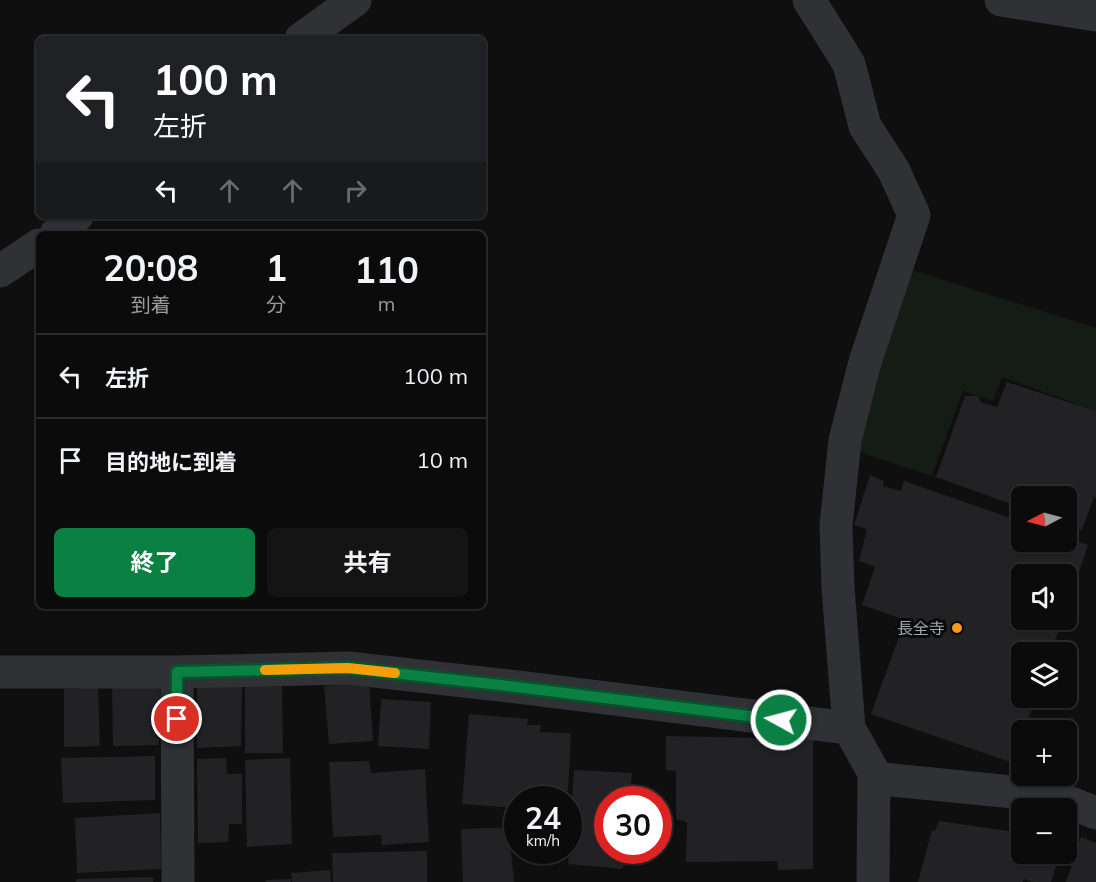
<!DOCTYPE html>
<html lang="ja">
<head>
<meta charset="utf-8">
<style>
  :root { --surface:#0b0b0c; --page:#141415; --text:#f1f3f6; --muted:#9a9b9d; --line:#2b2b2d; --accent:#0b8043 }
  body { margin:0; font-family:Mulish,"Noto Sans JP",sans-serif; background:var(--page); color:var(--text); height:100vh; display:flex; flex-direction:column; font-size:22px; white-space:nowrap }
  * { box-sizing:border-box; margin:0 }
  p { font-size:20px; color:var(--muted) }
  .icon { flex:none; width:33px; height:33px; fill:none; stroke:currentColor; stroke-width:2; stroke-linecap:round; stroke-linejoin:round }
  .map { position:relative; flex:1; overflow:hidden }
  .sheet { position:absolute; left:36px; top:231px; width:450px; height:378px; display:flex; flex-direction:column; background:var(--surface); border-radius:9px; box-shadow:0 2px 4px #0004,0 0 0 2px var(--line) }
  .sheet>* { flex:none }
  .banner { position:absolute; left:36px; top:36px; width:450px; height:183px; border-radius:9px; box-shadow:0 2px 4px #0004,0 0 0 2px var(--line); background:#202124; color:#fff; overflow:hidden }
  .needle { width:39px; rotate:264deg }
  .tools { position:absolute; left:1011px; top:486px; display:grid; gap:12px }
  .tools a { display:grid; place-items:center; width:66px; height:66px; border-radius:9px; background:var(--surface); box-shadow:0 2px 4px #0004,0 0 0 2px var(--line); font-size:30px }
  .speed { position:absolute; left:504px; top:786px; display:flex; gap:12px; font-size:30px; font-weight:700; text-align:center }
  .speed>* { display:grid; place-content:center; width:78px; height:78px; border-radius:50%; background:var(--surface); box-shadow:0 2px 4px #0004,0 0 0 2px var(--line); line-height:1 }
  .speed small { font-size:15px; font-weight:400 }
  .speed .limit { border:9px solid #d22; background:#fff; color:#111 }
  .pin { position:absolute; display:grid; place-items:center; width:51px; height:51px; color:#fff; margin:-26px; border:3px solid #fff; border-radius:50%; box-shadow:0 2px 6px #0007 }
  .me { position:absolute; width:66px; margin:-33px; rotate:277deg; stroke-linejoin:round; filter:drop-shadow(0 0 4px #0008) }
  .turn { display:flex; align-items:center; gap:21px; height:126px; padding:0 18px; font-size:27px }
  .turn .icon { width:78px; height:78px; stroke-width:2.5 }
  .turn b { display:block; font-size:42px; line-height:51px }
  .lanes { display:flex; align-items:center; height:57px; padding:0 18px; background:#0003; justify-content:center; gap:30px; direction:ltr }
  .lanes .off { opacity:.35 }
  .eta { display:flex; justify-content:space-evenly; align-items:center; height:102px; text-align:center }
  .eta b { font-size:36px; font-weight:700; line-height:42px }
  .primary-button { display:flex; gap:12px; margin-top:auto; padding:12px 18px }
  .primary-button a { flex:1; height:69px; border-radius:9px; background:var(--accent); color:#fff; font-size:24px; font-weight:700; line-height:69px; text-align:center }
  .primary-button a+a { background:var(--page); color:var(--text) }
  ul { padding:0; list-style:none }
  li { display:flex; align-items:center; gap:18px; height:84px; padding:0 18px; border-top:2px solid var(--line) }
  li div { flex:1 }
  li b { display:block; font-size:22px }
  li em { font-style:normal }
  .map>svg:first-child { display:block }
  .green { fill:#151b15 }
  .building { fill:#222224 }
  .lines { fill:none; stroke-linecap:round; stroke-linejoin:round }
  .minor { stroke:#303135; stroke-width:33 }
  .route-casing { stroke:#07532c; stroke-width:15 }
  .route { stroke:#0b8043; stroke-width:10 }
  .slow { stroke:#f59e0b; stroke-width:10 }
  .poi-dot { fill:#fb991c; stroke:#0a0a0b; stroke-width:2 }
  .labels { text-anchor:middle; stroke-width:6; stroke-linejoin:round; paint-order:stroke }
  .poi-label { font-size:16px; fill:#9fa7b2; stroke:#0a0a0b; text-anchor:end }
</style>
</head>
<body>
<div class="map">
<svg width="1096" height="882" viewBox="0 0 1096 882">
  <rect width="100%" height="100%" fill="#0f0f10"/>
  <!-- green -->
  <path class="green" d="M 902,267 L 1096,328 L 1096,411 L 1002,377 L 993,401 L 963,391 L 932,476 L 855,451 Z"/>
  <!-- building -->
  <path class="building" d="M 1007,382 L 1096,411 L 1096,498 L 1094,497 L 1082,530 L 1066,524 L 1066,496 L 1022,496 L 1022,508 L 936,477 L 965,396 L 979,396 L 980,402 L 997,407 Z
    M 870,475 L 884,481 L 883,486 L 901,491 L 904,481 L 1022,522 L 1022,542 L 1066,542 L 1066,538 L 1088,545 L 1067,607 L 1066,574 L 1022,574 L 1022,620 L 1062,620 L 1051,652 L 1022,652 L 1022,698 L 1036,698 L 1024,730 L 1022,730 L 1022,738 L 1013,763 L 871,714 L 905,620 L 862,605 L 875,567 L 859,561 L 867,529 L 854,525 Z
    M 282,683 L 283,753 L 245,753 L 245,684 Z
    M 369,683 L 373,741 L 329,744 L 324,686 Z
    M 112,684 L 160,684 L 159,745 L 113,746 Z
    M 197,685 L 242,685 L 241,746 L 197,748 Z
    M 98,687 L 100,746 L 64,747 L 64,689 Z
    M 381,699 L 431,702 L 429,749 L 378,746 Z
    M 469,714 L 528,719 L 527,725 L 541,725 L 540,732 L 571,733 L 568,791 L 526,789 L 525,800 L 518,800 L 518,808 L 462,804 Z
    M 666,736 L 813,739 L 813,869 L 778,870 L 777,861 L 686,862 L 687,822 L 676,819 L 676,771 L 666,770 Z
    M 155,756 L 155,800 L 63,803 L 61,758 Z
    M 226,758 L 227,774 L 242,774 L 242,824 L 229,824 L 228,842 L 198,843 L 197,759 Z
    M 290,758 L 292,844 L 247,847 L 245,760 Z
    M 369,761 L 371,773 L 425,769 L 429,842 L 382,845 L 381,835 L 333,837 L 329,762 Z
    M 574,770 L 632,773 L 629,800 L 608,800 L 608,850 L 625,850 L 623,869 L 568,864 Z
    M 160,813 L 161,869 L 77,873 L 75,818 Z
    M 939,821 L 1022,833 L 1022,854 L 1060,854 L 1051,882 L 1033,882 L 1024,879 L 1023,882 L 918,882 L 932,830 L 935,831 Z
    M 518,827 L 518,852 L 511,852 L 514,882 L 463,882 L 461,829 Z
    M 1081,837 L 1096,843 L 1096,882 L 1066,882 Z
    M 427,851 L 427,882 L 333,882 L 332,853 Z
    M 330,870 L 331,882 L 292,882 L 291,873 Z
    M 153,877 L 153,882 L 76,882 L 76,879 Z
    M 291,879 L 291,882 L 266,882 L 266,880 Z"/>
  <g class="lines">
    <!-- minor -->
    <path class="minor" d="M 809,0 L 849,64 L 865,126 L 894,171 L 914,215 L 865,362 L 845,440 L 836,526 L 838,588 L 849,728 L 874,773 L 882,779 L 1053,796 L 1096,813
      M 1001,0 L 1096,15
      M 301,39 L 355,0
      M 56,234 L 77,216
      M 0,271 L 39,245
      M 0,672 L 177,672 L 348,668 L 509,686 L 849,728
      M 177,672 L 178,882
      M 873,882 L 874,773"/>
  </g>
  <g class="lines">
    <defs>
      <path id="route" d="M 177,719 L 177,672 L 348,668 L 509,686 L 781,720"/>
    </defs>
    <!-- route casing -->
    <use href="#route" class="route-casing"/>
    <!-- route -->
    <use href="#route" class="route"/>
    <!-- slow -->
    <path class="slow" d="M 265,670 L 348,668 L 395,673"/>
  </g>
  <!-- markers -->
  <circle class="poi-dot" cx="957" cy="628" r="6"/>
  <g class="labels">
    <!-- poi labels -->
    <g class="poi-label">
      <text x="945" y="634">長全寺</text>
    </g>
  </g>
</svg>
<div class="tools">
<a><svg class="needle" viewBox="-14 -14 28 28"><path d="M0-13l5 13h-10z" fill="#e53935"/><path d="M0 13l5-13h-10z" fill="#9a9b9d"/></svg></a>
<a><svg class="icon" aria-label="sound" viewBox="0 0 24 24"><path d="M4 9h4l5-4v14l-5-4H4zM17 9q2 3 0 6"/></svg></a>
<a><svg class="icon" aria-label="layers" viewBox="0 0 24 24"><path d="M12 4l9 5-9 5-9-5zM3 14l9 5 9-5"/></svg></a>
<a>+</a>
<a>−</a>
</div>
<div class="speed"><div>24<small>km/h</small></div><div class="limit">30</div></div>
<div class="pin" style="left:177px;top:719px;background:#d93025"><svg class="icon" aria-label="arrive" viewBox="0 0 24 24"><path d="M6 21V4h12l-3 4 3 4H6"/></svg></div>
<svg class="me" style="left:781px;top:720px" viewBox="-20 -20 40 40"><circle r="17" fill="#0b8043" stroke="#fff" stroke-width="3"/><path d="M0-11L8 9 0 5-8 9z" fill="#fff"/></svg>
<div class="banner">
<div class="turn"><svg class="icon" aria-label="left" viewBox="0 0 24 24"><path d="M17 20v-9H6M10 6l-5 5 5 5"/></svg><div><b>100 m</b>左折</div></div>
<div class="lanes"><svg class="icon" aria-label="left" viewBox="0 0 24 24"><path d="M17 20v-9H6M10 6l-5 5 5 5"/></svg><svg class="icon off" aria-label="ahead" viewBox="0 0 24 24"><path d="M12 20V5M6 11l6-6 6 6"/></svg><svg class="icon off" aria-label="ahead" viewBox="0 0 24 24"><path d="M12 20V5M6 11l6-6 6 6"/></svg><svg class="icon off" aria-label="right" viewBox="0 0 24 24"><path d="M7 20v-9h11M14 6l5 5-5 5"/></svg></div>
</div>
<section class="sheet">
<div class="eta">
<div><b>20:08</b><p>到着</p></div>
<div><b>1</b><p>分</p></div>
<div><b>110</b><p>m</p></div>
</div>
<ul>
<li><svg class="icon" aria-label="left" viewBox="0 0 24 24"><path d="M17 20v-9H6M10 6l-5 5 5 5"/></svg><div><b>左折</b></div><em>100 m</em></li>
<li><svg class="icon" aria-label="arrive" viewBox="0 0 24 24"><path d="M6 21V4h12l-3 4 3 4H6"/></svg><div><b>目的地に到着</b></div><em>10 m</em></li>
</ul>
<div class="primary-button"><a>終了</a><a>共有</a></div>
</section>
</div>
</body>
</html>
